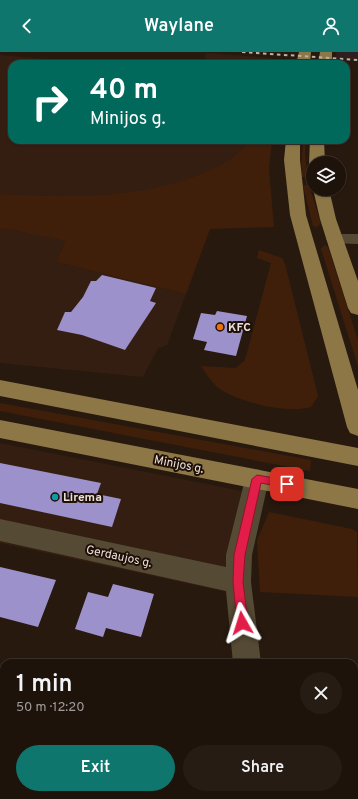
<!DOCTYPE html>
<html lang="en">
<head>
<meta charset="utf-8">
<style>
  :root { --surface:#1e130b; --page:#261c14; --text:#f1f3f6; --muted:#a19e9d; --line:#3c322c; --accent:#0f766e }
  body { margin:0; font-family:Overpass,sans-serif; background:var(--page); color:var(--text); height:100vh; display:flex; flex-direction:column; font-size:15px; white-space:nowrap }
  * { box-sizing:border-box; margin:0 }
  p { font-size:13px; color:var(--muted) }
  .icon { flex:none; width:22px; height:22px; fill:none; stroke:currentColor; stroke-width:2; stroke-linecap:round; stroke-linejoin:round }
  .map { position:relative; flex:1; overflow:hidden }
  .details { position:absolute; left:0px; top:607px; width:358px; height:140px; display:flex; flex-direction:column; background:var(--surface); border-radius:12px 12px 0 0; box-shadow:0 1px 3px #0004,0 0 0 1px var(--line) }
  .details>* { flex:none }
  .top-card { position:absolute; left:8px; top:8px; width:342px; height:84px; border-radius:12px; box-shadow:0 1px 3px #0004,0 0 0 1px var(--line); background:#00695c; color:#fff; overflow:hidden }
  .fabs { position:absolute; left:306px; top:104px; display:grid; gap:8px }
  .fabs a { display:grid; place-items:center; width:40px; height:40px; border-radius:50%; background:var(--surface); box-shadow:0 1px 3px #0004,0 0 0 1px var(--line); font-size:20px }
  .pin { position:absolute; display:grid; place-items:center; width:34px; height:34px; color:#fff; margin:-17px; border-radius:8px; box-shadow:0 2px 6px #0006 }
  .me { position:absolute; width:44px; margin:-22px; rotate:354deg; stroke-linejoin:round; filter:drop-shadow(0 0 3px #0008) }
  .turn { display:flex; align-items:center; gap:14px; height:84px; padding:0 16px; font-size:18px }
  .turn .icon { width:52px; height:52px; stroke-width:2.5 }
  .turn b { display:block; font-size:28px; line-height:34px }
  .round { display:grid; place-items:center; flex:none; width:42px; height:42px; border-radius:21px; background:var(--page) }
  .summary { display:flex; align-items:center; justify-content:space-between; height:68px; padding:0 16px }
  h1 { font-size:24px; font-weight:600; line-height:30px }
  .primary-button { display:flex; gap:8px; margin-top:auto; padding:8px 16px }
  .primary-button a { flex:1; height:46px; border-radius:24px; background:var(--accent); color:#fff; font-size:16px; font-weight:600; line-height:46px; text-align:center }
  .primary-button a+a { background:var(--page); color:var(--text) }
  header { display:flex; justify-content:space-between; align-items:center; height:52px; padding:0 16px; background:var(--accent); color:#fff; font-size:18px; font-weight:600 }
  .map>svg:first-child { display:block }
  .built { fill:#341e11 }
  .industrial { fill:#311e21 }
  .green { fill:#3f1f0a }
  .building { fill:#9c91cb }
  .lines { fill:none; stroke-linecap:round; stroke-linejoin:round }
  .minor { fill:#554a34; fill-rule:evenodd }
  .major { fill:#8d7747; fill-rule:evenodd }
  .rail { stroke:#bcb0a9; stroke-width:2; stroke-dasharray:3.5 3.5; stroke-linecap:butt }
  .route { fill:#e11d48; stroke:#92132f }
  .food-dot { fill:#e8710a; stroke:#1e0f07; stroke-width:1.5 }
  .culture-dot { fill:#0f9aa8; stroke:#1e0f07; stroke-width:1.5 }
  .labels { text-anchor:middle; stroke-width:4; stroke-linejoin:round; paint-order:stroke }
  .poi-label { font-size:12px; font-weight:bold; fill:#ebe0da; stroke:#1e0f07; text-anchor:start }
  .street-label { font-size:12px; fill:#ebe0da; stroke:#1e0f07 }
</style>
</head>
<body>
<header><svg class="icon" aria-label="back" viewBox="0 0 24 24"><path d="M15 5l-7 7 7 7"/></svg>Waylane<svg class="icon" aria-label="person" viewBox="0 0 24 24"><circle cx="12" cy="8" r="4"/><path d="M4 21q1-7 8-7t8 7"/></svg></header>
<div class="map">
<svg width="358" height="747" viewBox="0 0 358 747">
  <rect width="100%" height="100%" fill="#28190f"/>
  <!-- built -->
  <path class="built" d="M 206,1 L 271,6 L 270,12 L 203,12 Z
    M 0,3 L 101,12 L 12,12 L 12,88 L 250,88 L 240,101 L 212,118 L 172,133 L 128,141 L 74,145 L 0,142 Z
    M 2,176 L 67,189 L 56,210 L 186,242 L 167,293 L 158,296 L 143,325 L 0,311 L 0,179 Z
    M 0,391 L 242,439 L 227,540 L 0,491 Z"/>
  <!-- industrial -->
  <path class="industrial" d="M 337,0 L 358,0 L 358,7 L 335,6 Z"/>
  <!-- green -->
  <path class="green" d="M 250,88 L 272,88 L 269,117 L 274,175 L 210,177 L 186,242 L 56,210 L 66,189 L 2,176 L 0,179 L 0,142 C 68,145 133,148 198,123 C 219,115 236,106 250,88 Z
    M 303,88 L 306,88 L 305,103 L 308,125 L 301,125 Z
    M 303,133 L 309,133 L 321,172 L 317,175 L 313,174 Z
    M 324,193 L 328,195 L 358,288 L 358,314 L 321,197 Z
    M 259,198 L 282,206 L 285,212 L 318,344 L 311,355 C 287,362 235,350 216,334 C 210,328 206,321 201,314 L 236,316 L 245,308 L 271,211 L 257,206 Z
    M 0,351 L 311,408 L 310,419 L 0,359 Z
    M 269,460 L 352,477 L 357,480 L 358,545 L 260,540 L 257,488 Z"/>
  <!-- building -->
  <path class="building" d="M 102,223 L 156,236 L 150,249 L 156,251 L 125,298 L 82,283 L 57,278 L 65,260 L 71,260 L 83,245 L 91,229 L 96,229 Z
    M 217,259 L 247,264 L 236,304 L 204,298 L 207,290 L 193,287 L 201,261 L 215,263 Z
    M 0,411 L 101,431 L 97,442 L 121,447 L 112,475 L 0,451 Z
    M 0,515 L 56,528 L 38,575 L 0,565 Z
    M 113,532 L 154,542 L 141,585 L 106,576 L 103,585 L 75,577 L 88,540 L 108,545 Z"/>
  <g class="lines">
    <!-- minor -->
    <path class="minor" d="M 335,182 L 358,182 L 358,192 L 329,191 L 326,187 L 329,183 Z
      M 257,417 L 265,420 L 269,427 L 252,503 L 251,530 L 261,611 L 233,611 L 226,539 L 0,489 L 0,467 L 226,515 L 226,503 L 245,427 L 249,420 Z
      M 245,743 L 277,743 L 277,747 L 245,747 Z"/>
    <!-- major -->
    <path class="major" d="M 299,0 L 311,0 L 310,12 L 296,12 Z
      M 320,0 L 332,0 L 332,12 L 318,12 Z
      M 286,88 L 300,88 L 300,108 L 306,163 L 358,338 L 358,384 L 350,381 L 347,375 L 290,163 L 284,108 Z
      M 310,88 L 324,88 L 325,111 L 313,111 L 313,115 L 309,111 Z
      M 313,137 L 329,137 L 336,167 L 358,229 L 358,263 L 351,261 L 348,256 L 320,167 Z
      M 0,328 L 358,396 L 358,414 L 0,344 Z
      M 0,368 L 358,437 L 358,457 L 0,386 Z"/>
    <!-- rail -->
    <path class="rail" d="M 242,0 L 358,8"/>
  </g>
  <!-- route -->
  <path class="route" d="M 257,423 L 287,428 L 292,432 L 287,436 L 261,431 L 245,503 L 243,530 L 248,571 L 246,574 L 242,576 L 238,574 L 237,571 L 233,530 L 234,503 L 252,427 Z"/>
  <!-- markers -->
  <circle class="food-dot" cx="220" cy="275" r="4"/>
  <circle class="culture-dot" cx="55" cy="445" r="4"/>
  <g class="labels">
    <!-- poi labels -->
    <g class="poi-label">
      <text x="228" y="279">KFC</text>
      <text x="63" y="449">Lirema</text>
    </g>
    <!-- street labels -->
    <g class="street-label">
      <text transform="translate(179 412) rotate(11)" y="4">Minijos g.</text>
      <text transform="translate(119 504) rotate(12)" y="4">Gerdaujos g.</text>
    </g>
  </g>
</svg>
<div class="fabs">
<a><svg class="icon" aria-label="layers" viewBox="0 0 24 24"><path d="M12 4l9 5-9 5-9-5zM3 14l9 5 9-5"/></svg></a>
</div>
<div class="pin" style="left:287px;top:432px;background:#d93025"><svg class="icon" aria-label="arrive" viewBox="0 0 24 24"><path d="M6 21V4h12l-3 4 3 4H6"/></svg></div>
<svg class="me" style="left:242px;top:571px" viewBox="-20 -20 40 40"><path d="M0-17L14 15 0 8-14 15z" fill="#e11d48" stroke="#fff" stroke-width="4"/></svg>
<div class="top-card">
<div class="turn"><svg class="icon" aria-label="right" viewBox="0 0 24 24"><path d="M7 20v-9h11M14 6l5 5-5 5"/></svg><div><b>40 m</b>Minijos g.</div></div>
</div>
<section class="details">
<div class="summary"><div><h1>1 min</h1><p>50 m · 12:20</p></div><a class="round"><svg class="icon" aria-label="close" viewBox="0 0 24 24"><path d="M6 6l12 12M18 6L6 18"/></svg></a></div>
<div class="primary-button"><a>Exit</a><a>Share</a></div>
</section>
</div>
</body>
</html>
